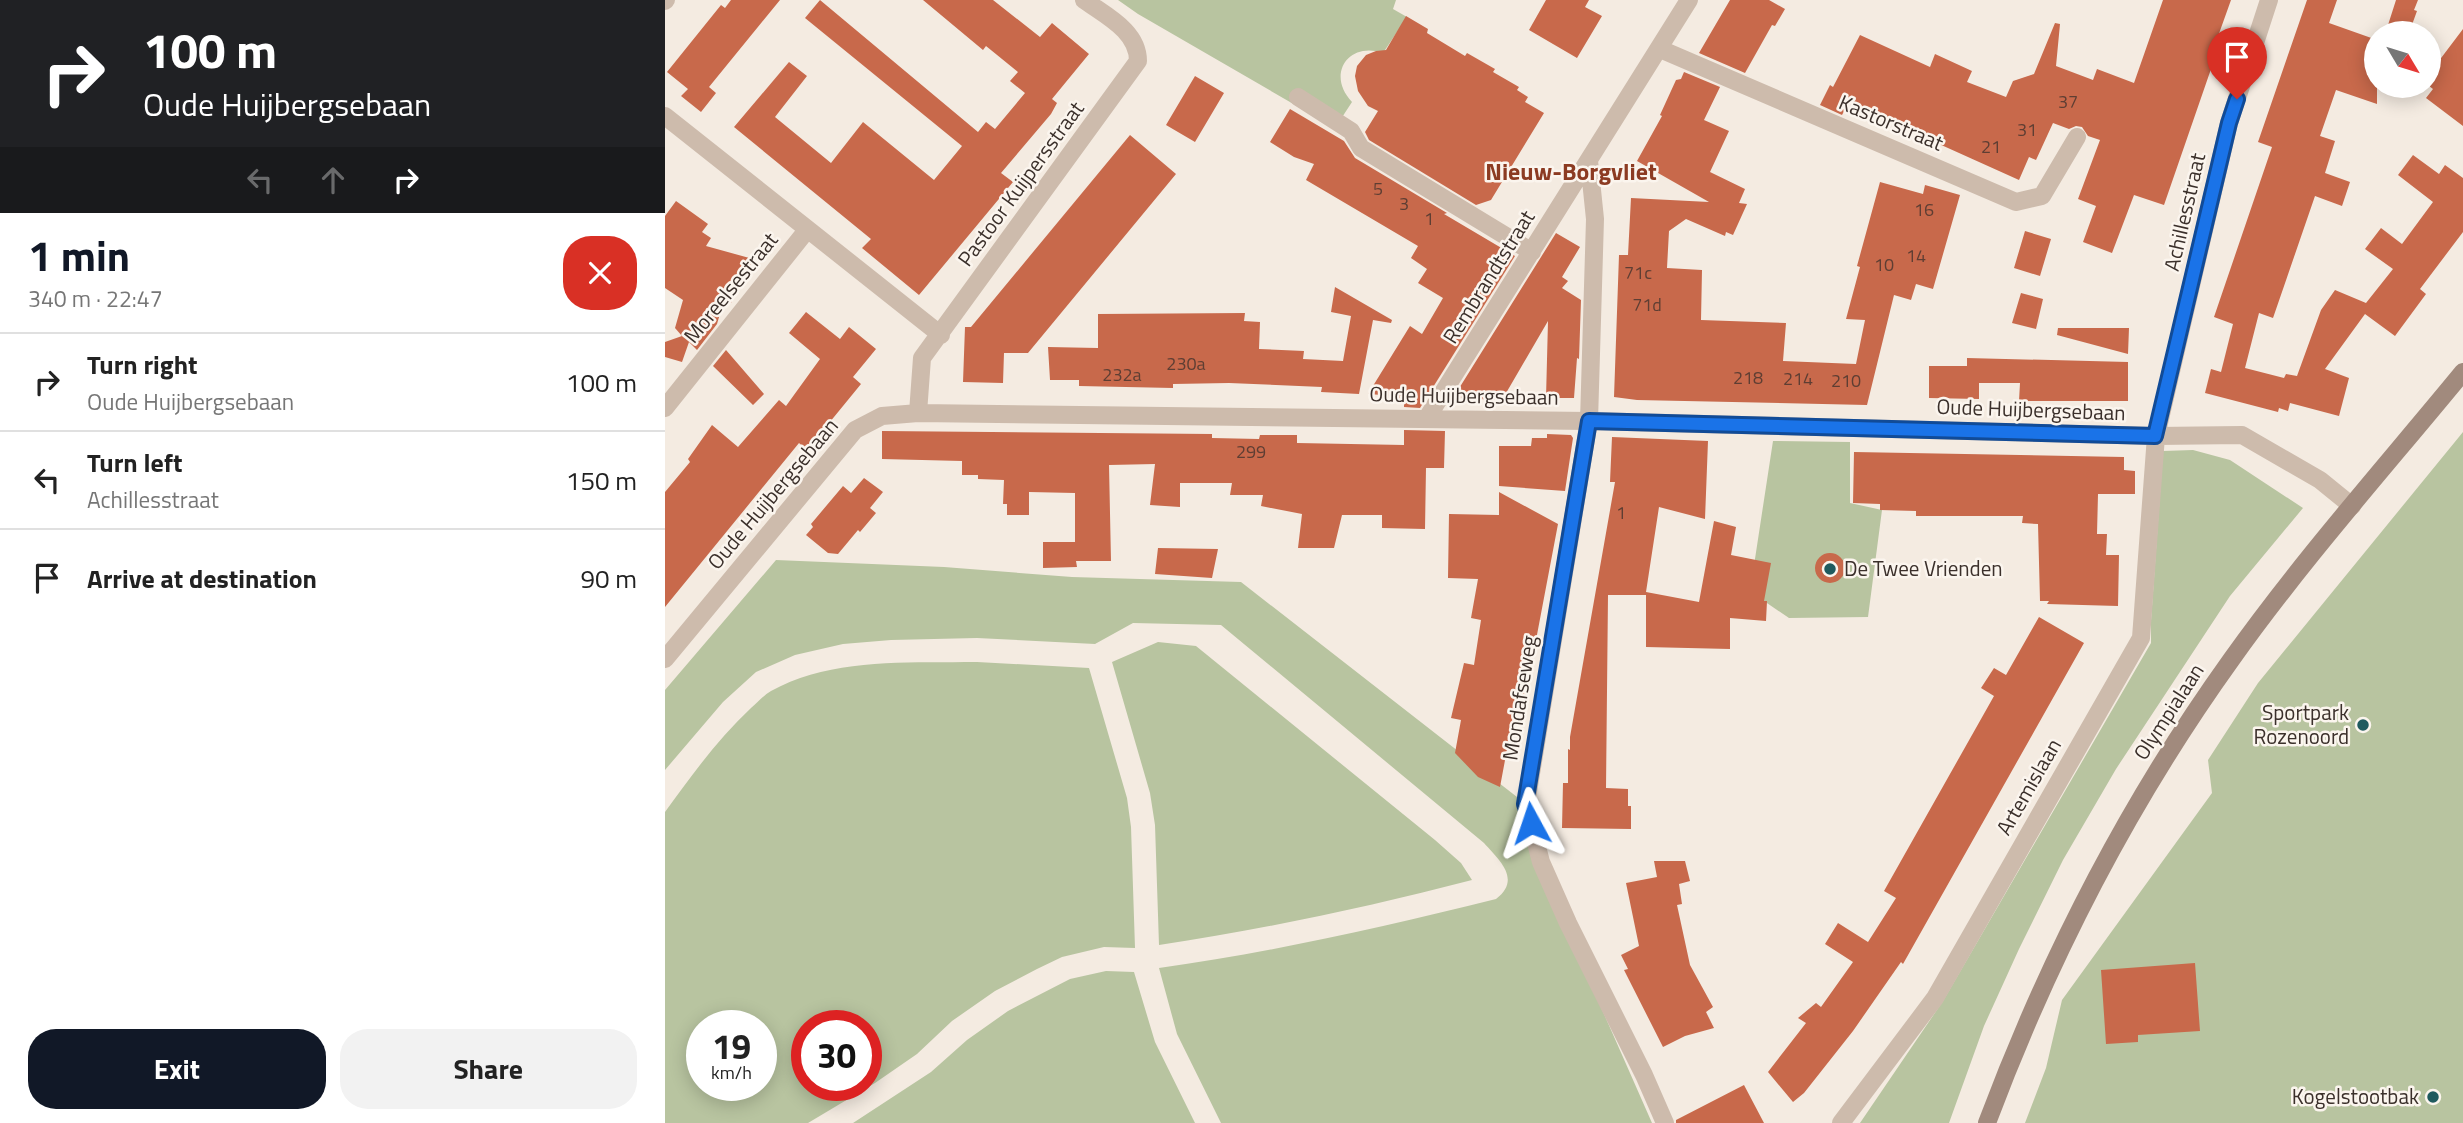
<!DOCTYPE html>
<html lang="en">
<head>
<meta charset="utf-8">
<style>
  :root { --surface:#fff; --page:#f2f2f2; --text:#222; --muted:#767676; --line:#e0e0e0; --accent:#111827 }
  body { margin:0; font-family:"Titillium Web",sans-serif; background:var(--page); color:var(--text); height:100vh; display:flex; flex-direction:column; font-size:26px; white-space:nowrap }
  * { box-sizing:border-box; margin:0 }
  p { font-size:23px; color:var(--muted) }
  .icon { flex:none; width:38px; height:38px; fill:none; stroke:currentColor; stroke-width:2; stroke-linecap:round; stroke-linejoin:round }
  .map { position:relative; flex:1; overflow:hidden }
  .sheet { display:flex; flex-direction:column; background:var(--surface); width:665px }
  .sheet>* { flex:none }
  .top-card { background:#202124; color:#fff; overflow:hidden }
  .needle { width:46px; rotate:128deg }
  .buttons { position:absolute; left:1699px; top:21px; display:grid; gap:14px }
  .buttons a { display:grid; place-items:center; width:77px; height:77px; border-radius:50%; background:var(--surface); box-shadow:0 4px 18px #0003; font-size:35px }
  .speed { position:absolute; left:21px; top:1010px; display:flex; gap:14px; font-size:35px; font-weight:700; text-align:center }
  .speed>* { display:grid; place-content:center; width:91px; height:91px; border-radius:50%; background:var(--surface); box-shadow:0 4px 18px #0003; line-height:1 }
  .speed small { font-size:18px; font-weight:400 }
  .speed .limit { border:10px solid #d22; background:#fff; color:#111 }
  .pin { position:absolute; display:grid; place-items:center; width:60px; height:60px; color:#fff; margin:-72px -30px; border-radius:50% 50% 50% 0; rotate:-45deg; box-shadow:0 0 7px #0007 }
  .pin .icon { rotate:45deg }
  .me { position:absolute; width:77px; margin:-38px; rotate:355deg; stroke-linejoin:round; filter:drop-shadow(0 0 5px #0008) }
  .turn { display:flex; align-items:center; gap:24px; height:147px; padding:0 28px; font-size:32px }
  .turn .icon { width:91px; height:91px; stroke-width:2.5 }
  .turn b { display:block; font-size:49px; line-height:60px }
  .lanes { display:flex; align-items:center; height:66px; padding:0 28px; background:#0003; justify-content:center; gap:35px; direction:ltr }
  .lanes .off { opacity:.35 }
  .round { display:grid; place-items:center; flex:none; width:74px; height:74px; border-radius:28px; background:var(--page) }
  .headline { display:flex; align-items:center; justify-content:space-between; height:119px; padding:0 28px }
  h1 { font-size:42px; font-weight:700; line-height:52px; color:var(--accent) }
  .button { display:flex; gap:14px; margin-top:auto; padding:14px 28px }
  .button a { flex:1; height:80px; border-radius:28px; background:var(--accent); color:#fff; font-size:28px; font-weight:700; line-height:80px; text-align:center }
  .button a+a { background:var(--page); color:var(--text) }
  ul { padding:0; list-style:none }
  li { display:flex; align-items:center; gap:21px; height:98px; padding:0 28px; border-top:2px solid var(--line) }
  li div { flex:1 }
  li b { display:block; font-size:26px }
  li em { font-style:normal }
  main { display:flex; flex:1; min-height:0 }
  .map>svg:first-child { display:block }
  .green { fill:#b8c4a0; fill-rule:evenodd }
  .building { fill:#c8694b }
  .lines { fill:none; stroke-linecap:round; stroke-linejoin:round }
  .minor { stroke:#cdbbac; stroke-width:18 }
  .secondary { stroke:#a18a7d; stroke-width:18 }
  .route-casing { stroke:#114b97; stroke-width:18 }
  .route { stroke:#1a73e8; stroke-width:12 }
  .poi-dot { fill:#1f5a5e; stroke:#fbf5ee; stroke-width:2.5 }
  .labels { text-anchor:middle; stroke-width:5; stroke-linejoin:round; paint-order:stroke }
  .number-label { font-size:18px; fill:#5e3e33 }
  .street-label { font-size:21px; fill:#3b302b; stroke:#fbf5ee }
  .poi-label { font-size:21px; fill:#3b302b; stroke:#fbf5ee; text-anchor:end }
  .quarter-label { font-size:24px; font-weight:bold; fill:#8c3b22; stroke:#fbf5ee }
</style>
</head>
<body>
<main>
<section class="sheet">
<div class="top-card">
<div class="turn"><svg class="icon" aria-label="right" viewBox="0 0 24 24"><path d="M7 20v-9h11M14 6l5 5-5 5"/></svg><div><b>100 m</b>Oude Huijbergsebaan</div></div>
<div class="lanes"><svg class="icon off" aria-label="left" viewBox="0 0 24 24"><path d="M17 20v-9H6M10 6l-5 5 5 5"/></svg><svg class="icon off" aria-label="ahead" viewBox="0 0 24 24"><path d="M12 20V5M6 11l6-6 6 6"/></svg><svg class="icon" aria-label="right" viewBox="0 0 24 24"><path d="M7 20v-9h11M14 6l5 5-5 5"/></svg></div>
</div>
<div class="headline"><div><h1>1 min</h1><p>340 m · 22:47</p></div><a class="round" style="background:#d93025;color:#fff"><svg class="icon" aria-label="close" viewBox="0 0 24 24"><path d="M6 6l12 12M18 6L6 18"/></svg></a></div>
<ul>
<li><svg class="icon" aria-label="right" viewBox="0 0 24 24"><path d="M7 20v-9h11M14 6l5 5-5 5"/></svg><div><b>Turn right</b><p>Oude Huijbergsebaan</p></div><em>100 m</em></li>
<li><svg class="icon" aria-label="left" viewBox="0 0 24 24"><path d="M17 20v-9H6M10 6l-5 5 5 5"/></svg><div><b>Turn left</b><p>Achillesstraat</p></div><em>150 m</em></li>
<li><svg class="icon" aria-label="arrive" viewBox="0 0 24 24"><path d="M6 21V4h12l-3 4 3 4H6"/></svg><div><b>Arrive at destination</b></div><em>90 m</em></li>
</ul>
<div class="button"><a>Exit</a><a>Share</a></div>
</section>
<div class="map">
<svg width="1798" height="1123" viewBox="0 0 1798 1123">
  <rect width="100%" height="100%" fill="#f4ebe1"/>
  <!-- green -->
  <path class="green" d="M 453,0 L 731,0 L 728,9 L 742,17 L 718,53 C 683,41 661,75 687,102 L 670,128 L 473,14 Z
    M 1798,432 L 1798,1123 L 1360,1123 L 1381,1068 L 1397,1000 L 1547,793 L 1543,760 L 1593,683 Z
    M 1108,441 L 1185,442 L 1185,503 L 1217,510 L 1203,617 L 1124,618 L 1099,601 L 1086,585 Z
    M 1528,450 L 1565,460 L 1638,508 L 1565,596 L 1451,769 L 1398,860 L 1354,949 L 1319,1026 L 1284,1123 L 1195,1123 L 1278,1001 L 1486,643 L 1486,621 L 1498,451 Z
    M 111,560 L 279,567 L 407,577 L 576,582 L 861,804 L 917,964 L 987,1123 L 556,1123 L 512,1034 L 494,968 C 608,952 719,927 831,899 C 857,879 834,860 819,843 L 556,625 L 468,623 L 430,644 L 312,638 L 226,640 L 178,644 L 130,655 L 91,672 L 58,702 L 0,770 L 0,690 Z
    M 493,642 L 531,646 L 770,840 L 796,863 L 807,880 C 703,907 600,929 494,945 L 490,825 L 485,793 L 447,662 Z
    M 312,662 L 424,668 L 462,798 L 466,827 L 470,948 L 439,947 L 397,957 L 372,969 L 330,991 L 287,1021 L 252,1054 L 210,1083 L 143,1123 L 0,1123 L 0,812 C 26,776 53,739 86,708 C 92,703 99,695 106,691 C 167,657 245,663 312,662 ZM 37,1026 L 96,1026 L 96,1085 L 37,1085 ZM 142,1026 L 201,1026 L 201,1085 L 142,1085 Z
    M 441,971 L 469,972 L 490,1042 L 530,1123 L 188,1123 L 266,1072 L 302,1040 L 343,1011 L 405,979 Z"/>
  <!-- building -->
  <path class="building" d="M 66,0 L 115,0 L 44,87 L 51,93 L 36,112 L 16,96 L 23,89 L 2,72 L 56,5 L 60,8 Z
    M 155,0 L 313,132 L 321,122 L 330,129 L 360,93 L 345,81 L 353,72 L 321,46 L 318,50 L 258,0 L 328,0 L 375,37 L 387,23 L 424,54 L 387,99 L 392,103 L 386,114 L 336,173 L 348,182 L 254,295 L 197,248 L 206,239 L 69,127 L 124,62 L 142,76 L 110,117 L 166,163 L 198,122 L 269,180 L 297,146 L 140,18 Z
    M 881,0 L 924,0 L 920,7 L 937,16 L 912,58 L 864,30 Z
    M 1065,0 L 1104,0 L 1120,9 L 1110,26 L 1107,25 L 1080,73 L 1034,53 Z
    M 1498,0 L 1566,0 L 1551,42 L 1555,43 L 1499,205 L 1469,195 L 1447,253 L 1418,242 L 1431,206 L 1413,199 L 1435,140 L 1423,136 L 1417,127 L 1411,126 L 1404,129 L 1388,123 L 1371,160 L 1364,157 L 1354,180 L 1183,103 L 1177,115 L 1155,105 L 1165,85 L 1168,87 L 1195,35 L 1265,67 L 1270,54 L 1307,71 L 1302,82 L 1341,97 L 1348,81 L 1369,74 L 1390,23 L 1395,24 L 1391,66 L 1428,80 L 1432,69 L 1469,83 Z
    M 1642,0 L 1672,0 L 1664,23 L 1712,40 L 1712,104 L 1671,90 L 1655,136 L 1670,141 L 1660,173 L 1685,182 L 1677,206 L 1650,196 L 1608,318 L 1594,313 L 1580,368 L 1619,378 L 1621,374 L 1632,376 L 1656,310 L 1670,290 L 1701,303 L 1728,269 L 1700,249 L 1716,228 L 1737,244 L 1768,202 L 1733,175 L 1748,155 L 1774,174 L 1780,165 L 1798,178 L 1798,232 L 1755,289 L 1761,294 L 1730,336 L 1700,314 L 1660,369 L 1684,378 L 1674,416 L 1625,403 L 1623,411 L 1614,408 L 1613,412 L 1540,393 L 1546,369 L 1556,372 L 1568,324 L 1549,317 L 1607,147 L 1593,142 Z
    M 1731,0 L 1753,0 L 1749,10 L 1752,11 L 1744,33 L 1723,25 Z
    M 741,16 L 763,29 L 762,33 L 800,56 L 802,53 L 830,69 L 828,72 L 854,87 L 852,90 L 863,97 L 860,102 L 879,113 L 826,200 L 811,205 L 704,140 L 700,132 L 713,111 L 703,106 L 693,91 L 690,76 L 692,66 L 701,55 L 711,51 L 721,50 Z
    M 1798,29 L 1798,126 L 1761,98 L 1768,89 L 1764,86 L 1764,74 Z
    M 1019,72 L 1055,87 L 1039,120 L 1064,131 L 1045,172 L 1080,189 L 1074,203 L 1082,204 L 1068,235 L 1061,232 L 1060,236 L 1021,219 L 1004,231 L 1002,268 L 1037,270 L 1036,320 L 1121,323 L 1118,361 L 1191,364 L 1200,320 L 1181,319 L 1195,267 L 1192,266 L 1215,182 L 1258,194 L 1260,185 L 1295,195 L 1268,289 L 1251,284 L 1246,300 L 1229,295 L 1202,405 L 972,400 L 949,397 L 954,255 L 963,255 L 966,198 L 1044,202 L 972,161 L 997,116 L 995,115 L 1011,80 L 1016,79 Z
    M 530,76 L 559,93 L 530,142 L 501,125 Z
    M 625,109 L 679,141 L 690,158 L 782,213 L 779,214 L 850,256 L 755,408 L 739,407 L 739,399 L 717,398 L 717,395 L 703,394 L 745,326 L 757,334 L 778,298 L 753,283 L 762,269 L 746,258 L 753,246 L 641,180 L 649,164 L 629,157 L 605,142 Z
    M 465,135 L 511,174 L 363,353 L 339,353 L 338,383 L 298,382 L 300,327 L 306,327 Z
    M 11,201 L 43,224 L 37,232 L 46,238 L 41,246 L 88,259 L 79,287 L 71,285 L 66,303 L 59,300 L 52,324 L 32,350 L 24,342 L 17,362 L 0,357 L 0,342 L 17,336 L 10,328 L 18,300 L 0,288 L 0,216 Z
    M 1360,231 L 1386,239 L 1375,276 L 1349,268 Z
    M 891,233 L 915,247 L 897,277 L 903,281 L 897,288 L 916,300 L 914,359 L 912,358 L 909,398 L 881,398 L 883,321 L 837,400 L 788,398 Z
    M 670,287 L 727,320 L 726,323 L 708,320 L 694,394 L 656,392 L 657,387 L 564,383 L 508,384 L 508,388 L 414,386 L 414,380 L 385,380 L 383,347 L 433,348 L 433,314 L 580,313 L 579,321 L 595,322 L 594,349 L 639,351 L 638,359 L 678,361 L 686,316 L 666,312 Z
    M 1356,293 L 1378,299 L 1371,329 L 1347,323 Z
    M 141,312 L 175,339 L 184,327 L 211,349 L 188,377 L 196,384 L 142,450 L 134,443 L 0,607 L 0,492 L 25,462 L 23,459 L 47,425 L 73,447 L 114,400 L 121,406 L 155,359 L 124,333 Z
    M 1393,328 L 1464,328 L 1463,354 L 1392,335 Z
    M 61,350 L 99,394 L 88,405 L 48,366 Z
    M 1302,358 L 1463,362 L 1463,401 L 1354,401 L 1355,383 L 1314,383 L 1314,399 L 1264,398 L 1264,366 L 1302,366 Z
    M 739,430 L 780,431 L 779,468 L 761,468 L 760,529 L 717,528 L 717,515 L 677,515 L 669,548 L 633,548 L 637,514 L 596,506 L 598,495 L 565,495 L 567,483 L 515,483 L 515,507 L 485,505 L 490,464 L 444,465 L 446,561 L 411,561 L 412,567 L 378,568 L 378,542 L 410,542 L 410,549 L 410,493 L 364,492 L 364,515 L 342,515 L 342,504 L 338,504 L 339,480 L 313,479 L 313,475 L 297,475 L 297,461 L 217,459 L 217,431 L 547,434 L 547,438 L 594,439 L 595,435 L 632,435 L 632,443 L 739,445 Z
    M 882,434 L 906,435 L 908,438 L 900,491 L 834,486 L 834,446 L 866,446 L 867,438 L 882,438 Z
    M 947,437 L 1043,441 L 1040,519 L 994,507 L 981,592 L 1034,602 L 1049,521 L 1071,527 L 1066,555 L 1106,563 L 1099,601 L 1102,601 L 1101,621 L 1065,618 L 1065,649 L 981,647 L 981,595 L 943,595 L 941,788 L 963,789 L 963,806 L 966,806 L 966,829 L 897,828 L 898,783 L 903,783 L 903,749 L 905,750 L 905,737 L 950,482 L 945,482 Z
    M 1189,452 L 1459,457 L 1459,470 L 1470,471 L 1470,494 L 1433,494 L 1432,534 L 1442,534 L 1441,555 L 1454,555 L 1453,606 L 1382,604 L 1384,601 L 1375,601 L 1373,524 L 1357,523 L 1358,516 L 1251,516 L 1251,511 L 1215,510 L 1215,504 L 1188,503 Z
    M 199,478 L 218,492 L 205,508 L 211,513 L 195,532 L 193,530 L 173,554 L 163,553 L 141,535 L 148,527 L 146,524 L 178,486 L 186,493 Z
    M 834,492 L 893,524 L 860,698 L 852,696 L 835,787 L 813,777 L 790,753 L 796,720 L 786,718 L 799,663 L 809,665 L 816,620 L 806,618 L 813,579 L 783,578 L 784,514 L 834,515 Z
    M 493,548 L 553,549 L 547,578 L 490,574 Z
    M1150 568a15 15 0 1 1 30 0a15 15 0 1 1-30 0Z
    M 1374,617 L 1419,643 L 1238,964 L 1236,962 L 1188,1031 L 1139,1093 L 1128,1102 L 1103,1072 L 1141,1023 L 1133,1018 L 1151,1003 L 1156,1007 L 1188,962 L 1160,944 L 1173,923 L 1203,942 L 1231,898 L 1219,891 L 1329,696 L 1316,688 L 1329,668 L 1341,675 Z
    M 989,861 L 1020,861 L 1025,881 L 1014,884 L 1017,904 L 1012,905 L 1025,965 L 1048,1007 L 1041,1012 L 1049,1028 L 1020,1036 L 998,1047 L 959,970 L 963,969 L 956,955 L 974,946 L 961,883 L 992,877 Z
    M 1530,963 L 1535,1031 L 1473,1035 L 1473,1042 L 1441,1044 L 1436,970 Z
    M 1079,1085 L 1099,1123 L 1011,1123 L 1011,1120 Z"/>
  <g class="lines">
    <!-- minor -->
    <path class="minor" d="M 0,1 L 1,0
      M 995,49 L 1351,202 L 1377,196 L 1412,137
      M 633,97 L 686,131 L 696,148 L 867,252
      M 0,116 L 276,335
      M 924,161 L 930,219 L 924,421 L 861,804 L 876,862 L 903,923 L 979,1075 L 1000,1123
      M 0,408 L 142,230
      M 253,413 L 257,358 L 473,61 C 473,31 441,16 419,0
      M 762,418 L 1024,0
      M 0,659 L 190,430 L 217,416 L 253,413 L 924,421 L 1491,436 L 1577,435 L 1655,480 L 1687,506
      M 1176,1123 L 1270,998 L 1476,638 L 1491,436 L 1564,123 L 1604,0"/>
    <!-- secondary -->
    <path class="secondary" d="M 1322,1123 C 1383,960 1464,802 1566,660 C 1637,560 1720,467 1798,372"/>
  </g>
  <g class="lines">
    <defs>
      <path id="route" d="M 866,823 L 860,804 L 924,421 L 1490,436 L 1564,123 L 1572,99"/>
    </defs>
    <!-- route casing -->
    <use href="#route" class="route-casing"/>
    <!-- route -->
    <use href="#route" class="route"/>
  </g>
  <!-- markers -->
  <g class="poi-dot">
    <circle cx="1165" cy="569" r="7"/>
    <circle cx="1698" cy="725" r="7"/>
    <circle cx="1768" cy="1097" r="7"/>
  </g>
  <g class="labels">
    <!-- number labels -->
    <g class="number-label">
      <text x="1403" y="108">37</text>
      <text x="1362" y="136">31</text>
      <text x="1326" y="153">21</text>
      <text x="713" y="195">5</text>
      <text x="739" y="210">3</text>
      <text x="1259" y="216">16</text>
      <text x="764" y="225">1</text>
      <text x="1251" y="262">14</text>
      <text x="1219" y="271">10</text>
      <text x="973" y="279">71c</text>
      <text x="982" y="311">71d</text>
      <text x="521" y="370">230a</text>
      <text x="457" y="381">232a</text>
      <text x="1083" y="384">218</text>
      <text x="1133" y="385">214</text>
      <text x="1181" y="387">210</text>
      <text x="586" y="458">299</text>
      <text x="956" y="519">1</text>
    </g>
    <!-- street labels -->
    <g class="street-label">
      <text transform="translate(1226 123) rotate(23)" y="7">Kastorstraat</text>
      <text transform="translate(356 184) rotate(-54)" y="7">Pastoor Kuijpersstraat</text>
      <text transform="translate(1520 212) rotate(-77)" y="7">Achillesstraat</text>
      <text transform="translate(824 277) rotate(-58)" y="7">Rembrandtstraat</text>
      <text transform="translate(66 288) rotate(-51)" y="7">Moreelsestraat</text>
      <text transform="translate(799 396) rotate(1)" y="7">Oude Huijbergsebaan</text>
      <text transform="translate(1366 410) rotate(2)" y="7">Oude Huijbergsebaan</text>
      <text transform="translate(108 494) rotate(-50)" y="7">Oude Huijbergsebaan</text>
      <text transform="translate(855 698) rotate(-81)" y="7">Mondafseweg</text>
      <text transform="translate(1504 712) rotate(-57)" y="7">Olympialaan</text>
      <text transform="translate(1364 787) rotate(-60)" y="7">Artemislaan</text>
    </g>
    <!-- poi labels -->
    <g class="poi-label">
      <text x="1179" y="576" text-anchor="start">De Twee Vrienden</text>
      <text x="1684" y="720">Sportpark<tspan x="1684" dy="24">Rozenoord</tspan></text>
      <text x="1754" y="1104">Kogelstootbak</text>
    </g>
    <!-- quarter labels -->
    <g class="quarter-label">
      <text x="906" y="180">Nieuw-Borgvliet</text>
    </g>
  </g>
</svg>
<div class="buttons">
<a><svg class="needle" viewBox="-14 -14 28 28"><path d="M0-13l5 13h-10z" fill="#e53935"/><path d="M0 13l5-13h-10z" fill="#767676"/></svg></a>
</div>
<div class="speed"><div>19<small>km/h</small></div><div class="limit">30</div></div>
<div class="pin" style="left:1572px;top:99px;background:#d93025"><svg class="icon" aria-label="arrive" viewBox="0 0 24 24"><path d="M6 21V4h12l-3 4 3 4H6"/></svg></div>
<svg class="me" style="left:866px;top:823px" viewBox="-20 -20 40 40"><path d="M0-17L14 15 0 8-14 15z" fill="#1a73e8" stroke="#fff" stroke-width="4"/></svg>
</div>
</main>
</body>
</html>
